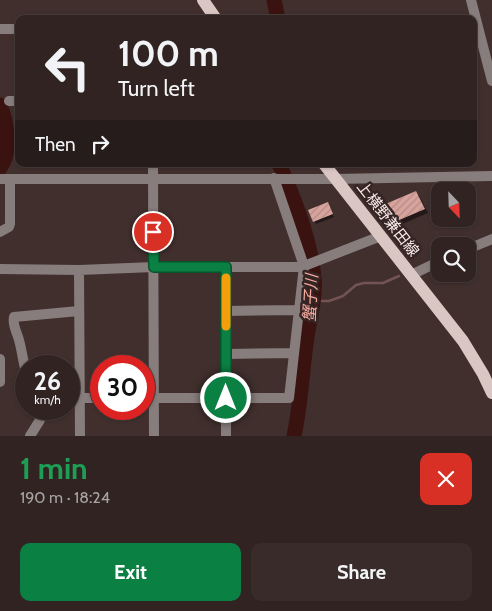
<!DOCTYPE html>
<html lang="en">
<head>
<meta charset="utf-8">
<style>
  :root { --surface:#302322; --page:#382b2a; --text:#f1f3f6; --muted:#a8a4a5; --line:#4b4040; --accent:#0b8043 }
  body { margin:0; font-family:Cabin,"Noto Sans JP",sans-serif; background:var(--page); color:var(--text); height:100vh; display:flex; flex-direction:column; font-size:19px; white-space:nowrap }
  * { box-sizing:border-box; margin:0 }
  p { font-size:16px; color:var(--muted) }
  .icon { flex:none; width:28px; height:28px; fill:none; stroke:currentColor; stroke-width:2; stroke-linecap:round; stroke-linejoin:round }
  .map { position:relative; height:436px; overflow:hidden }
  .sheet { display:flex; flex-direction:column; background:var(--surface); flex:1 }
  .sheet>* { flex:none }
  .top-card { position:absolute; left:15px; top:15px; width:462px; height:152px; border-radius:10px; box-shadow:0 1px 4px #0004,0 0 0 1px var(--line); background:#302322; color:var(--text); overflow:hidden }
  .needle { width:32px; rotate:157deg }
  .controls { position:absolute; left:431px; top:182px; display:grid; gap:10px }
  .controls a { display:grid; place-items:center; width:45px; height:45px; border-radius:10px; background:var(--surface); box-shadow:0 1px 4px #0004,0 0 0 1px var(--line); font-size:25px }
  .speed { position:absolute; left:15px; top:355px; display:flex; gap:10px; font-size:25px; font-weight:700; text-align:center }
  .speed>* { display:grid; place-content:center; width:65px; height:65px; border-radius:50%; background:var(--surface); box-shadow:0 1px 4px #0004,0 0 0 1px var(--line); line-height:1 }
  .speed small { font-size:12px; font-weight:400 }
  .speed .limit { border:8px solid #d22; background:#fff; color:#111 }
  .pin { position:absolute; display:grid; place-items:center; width:42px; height:42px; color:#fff; margin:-21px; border:2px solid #fff; border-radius:50%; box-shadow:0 1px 5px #0007 }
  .me { position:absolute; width:55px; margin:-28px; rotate:0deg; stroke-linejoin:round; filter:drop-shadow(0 0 4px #0008) }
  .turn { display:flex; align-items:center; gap:18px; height:105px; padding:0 20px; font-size:22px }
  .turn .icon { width:65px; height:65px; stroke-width:2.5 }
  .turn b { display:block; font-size:35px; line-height:42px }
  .then { display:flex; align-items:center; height:48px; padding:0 20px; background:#0003; gap:10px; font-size:19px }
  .round { display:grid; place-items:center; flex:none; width:52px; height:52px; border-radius:10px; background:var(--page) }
  .overview { display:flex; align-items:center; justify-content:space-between; height:85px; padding:0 20px }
  h1 { font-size:30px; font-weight:700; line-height:38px; color:#1e9e55 }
  .primary-button { display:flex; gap:10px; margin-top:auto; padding:10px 20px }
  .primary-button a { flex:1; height:58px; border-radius:10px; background:var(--accent); color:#fff; font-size:20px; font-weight:700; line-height:58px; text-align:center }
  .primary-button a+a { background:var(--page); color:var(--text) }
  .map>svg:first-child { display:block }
  .shadow { fill:#0007 }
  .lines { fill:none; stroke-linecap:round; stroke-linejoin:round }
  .stream { stroke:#735452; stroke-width:2.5 }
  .river { stroke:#3a1210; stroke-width:15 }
  .building { fill:url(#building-hatch) }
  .minor { stroke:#877d7c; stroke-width:10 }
  .major { stroke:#dac6c3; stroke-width:12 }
  .route-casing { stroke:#07532c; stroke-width:12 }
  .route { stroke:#0b8043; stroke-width:9 }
  .slow { stroke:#f59e0b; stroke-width:9 }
  .labels { text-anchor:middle; stroke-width:5; stroke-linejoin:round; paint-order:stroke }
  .street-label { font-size:15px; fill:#f9edeb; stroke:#362523 }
  .water-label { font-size:16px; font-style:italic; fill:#f8aba1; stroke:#362523 }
</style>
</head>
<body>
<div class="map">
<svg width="492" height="436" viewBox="0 0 492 436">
  <defs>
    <pattern id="building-hatch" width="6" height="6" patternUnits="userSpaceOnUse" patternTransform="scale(1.25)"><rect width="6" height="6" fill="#d7a39c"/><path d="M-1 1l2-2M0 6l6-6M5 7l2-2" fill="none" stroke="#b48c86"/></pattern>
  </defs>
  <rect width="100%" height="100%" fill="#402f2d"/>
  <!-- shadow -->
  <path class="shadow" d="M 416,192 L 420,197 L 428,213 L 395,227 L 391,223 Z
    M 327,204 L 334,217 L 316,224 L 314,221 Z"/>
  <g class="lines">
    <!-- stream -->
    <path class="stream" d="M 314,301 L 329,301 L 343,296 L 356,285 L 364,283 L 383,283 L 399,276"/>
    <!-- river -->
    <path class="river" d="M 274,0 L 278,19
      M 0,105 C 7,122 12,152 0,168
      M 279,164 C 295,199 310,238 314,277 C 316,297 310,317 307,337 C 302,370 301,404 294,436"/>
  </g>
  <!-- building -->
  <path class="building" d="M 416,191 L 425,209 L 390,224 L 383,205 Z
    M 328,202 L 333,214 L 313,222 L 308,210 Z"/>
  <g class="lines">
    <!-- minor -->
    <path class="minor" d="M 471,0 L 492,81
      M 0,29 L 19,29
      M 9,101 L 19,101
      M 153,164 L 154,436
      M 0,179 L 335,179 L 492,176
      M 0,232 L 9,227 L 10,224 L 10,179
      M 468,249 L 492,239
      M 0,269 L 79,270 L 154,267 L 296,267 L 304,266 L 381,236
      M 79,270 L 80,436
      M 411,275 L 440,261
      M 226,311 L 299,310
      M 226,354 L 294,353
      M 0,359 L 0,382
      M 26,372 C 23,361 22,351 19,340 C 17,332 12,325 14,317 L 79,311
      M 144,398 L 289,398 L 304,266 L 274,178
      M 69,402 L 79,398 L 101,398
      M 40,416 L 55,409
      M 30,436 L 40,420 L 38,409
      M 226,436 L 226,267"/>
    <!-- major -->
    <path class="major" d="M 203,0 L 216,19
      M 324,164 L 463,341 L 483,374 L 492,393"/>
  </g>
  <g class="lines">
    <defs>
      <path id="route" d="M 153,232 L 154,267 L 226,267 L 226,398"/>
    </defs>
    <!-- route casing -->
    <use href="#route" class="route-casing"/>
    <!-- route -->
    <use href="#route" class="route"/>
    <!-- slow -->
    <path class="slow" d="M 226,278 L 226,326"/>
  </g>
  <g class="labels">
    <!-- street labels -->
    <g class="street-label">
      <text transform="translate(388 219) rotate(52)" y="5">上横野兼田線</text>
    </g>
    <!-- water labels -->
    <g class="water-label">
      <text transform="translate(310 298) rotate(-87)" y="6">蟹子川</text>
    </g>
  </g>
</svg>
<div class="controls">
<a><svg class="needle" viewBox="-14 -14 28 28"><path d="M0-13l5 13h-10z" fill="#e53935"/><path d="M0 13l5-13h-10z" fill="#a8a4a5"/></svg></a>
<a><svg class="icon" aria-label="search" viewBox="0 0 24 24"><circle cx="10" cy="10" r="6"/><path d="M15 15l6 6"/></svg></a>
</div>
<div class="speed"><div>26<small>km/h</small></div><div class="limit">30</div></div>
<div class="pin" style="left:153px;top:232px;background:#d93025"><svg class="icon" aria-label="arrive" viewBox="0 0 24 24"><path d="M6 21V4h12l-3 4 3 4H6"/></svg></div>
<svg class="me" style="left:226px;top:398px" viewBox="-20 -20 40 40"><circle r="17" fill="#0b8043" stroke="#fff" stroke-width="3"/><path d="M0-11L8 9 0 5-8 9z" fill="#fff"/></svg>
<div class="top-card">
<div class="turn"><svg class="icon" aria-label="left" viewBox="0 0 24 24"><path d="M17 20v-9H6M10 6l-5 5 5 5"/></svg><div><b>100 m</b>Turn left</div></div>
<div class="then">Then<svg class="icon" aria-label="right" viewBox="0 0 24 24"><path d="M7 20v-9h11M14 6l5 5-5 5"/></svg></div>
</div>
</div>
<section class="sheet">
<div class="overview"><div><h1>1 min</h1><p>190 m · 18:24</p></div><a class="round" style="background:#d93025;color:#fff"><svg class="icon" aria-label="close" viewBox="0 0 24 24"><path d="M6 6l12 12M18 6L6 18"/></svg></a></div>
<div class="primary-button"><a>Exit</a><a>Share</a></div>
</section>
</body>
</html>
